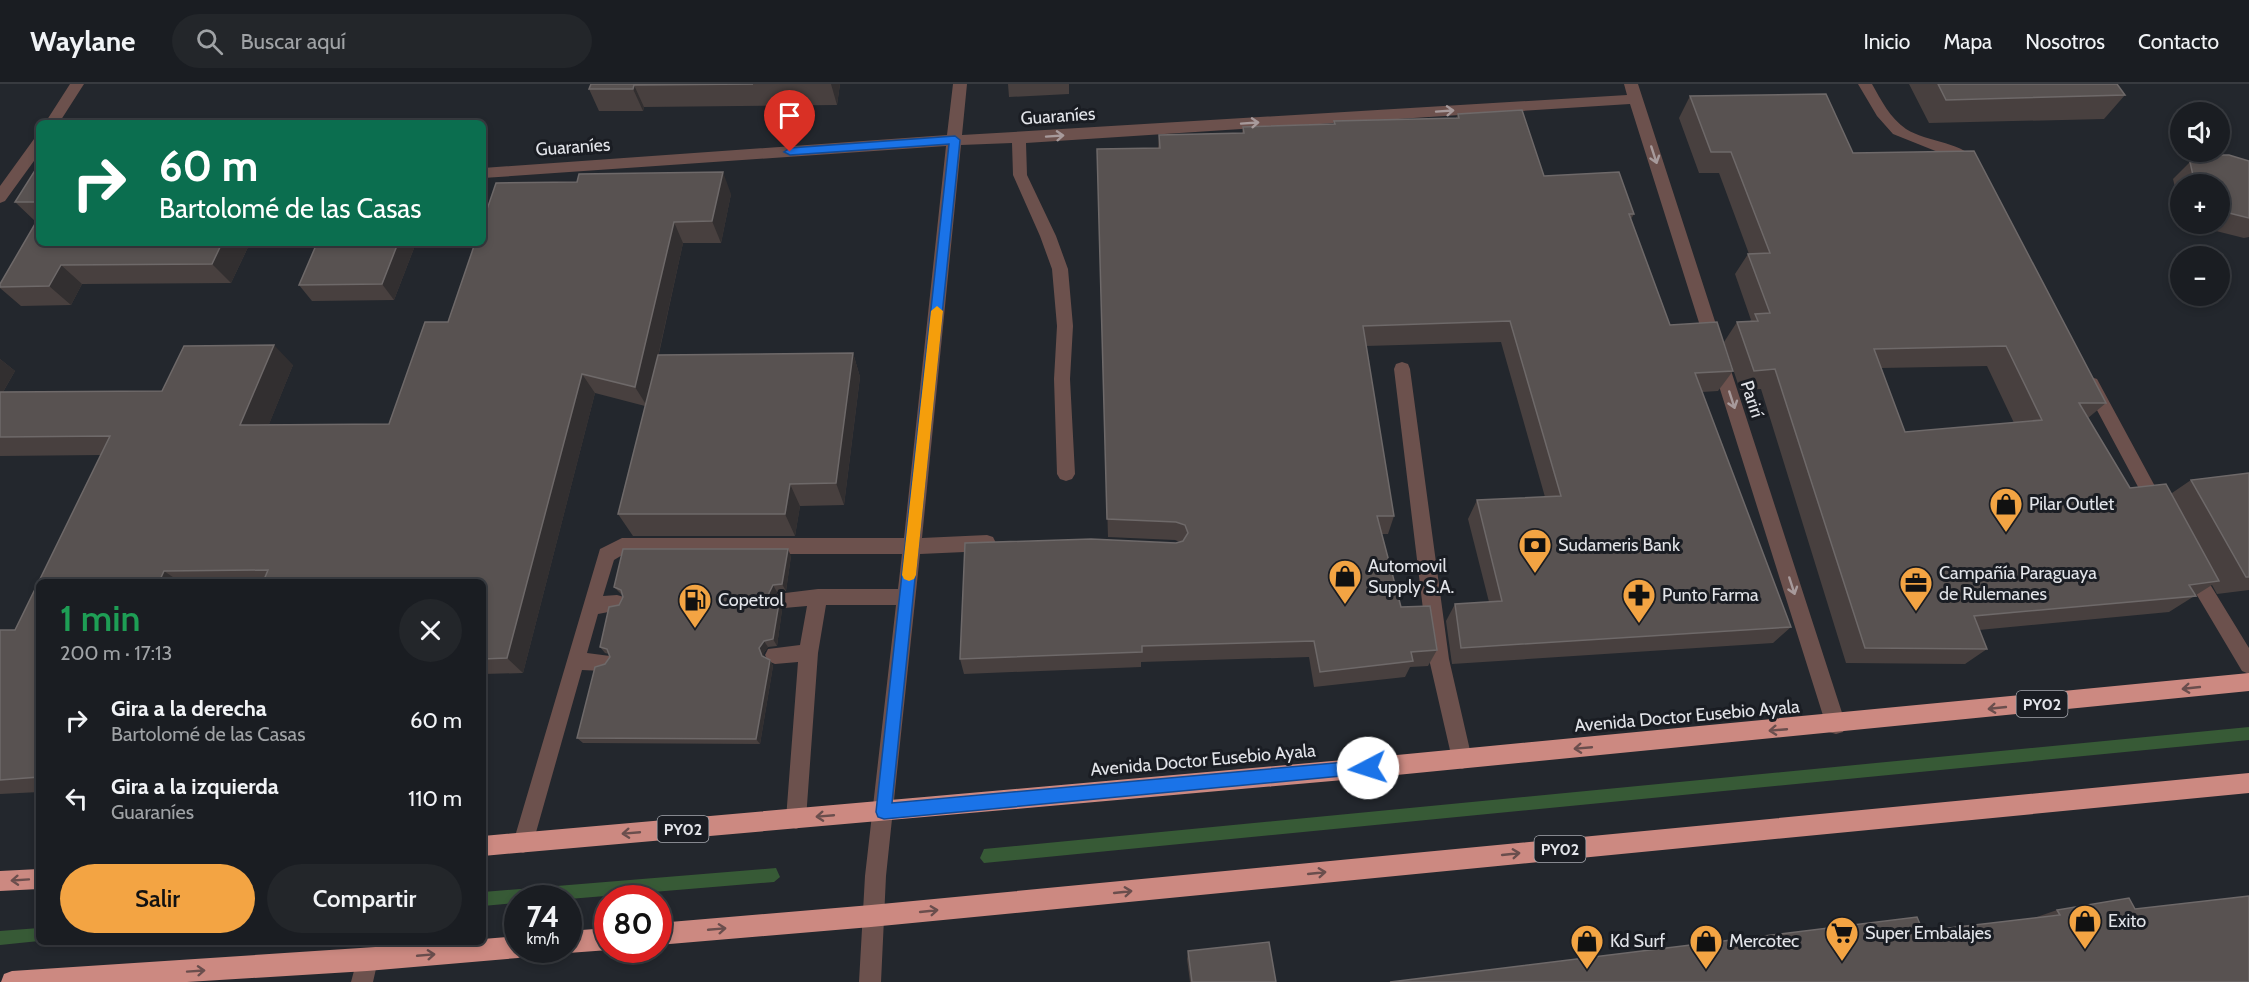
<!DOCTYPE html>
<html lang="es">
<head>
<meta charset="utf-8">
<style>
  :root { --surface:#1a1d22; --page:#23262a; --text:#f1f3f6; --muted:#9fa2a5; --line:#383b40; --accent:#f3a443 }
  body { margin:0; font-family:Cabin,sans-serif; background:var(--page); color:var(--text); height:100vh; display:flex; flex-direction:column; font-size:22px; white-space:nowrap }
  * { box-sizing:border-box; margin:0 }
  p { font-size:20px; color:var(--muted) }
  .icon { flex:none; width:33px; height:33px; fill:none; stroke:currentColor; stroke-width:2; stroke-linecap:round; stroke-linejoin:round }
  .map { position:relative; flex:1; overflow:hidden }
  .details { position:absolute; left:36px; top:495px; width:450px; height:366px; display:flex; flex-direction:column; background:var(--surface); border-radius:9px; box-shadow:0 3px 9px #0003,0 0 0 2px var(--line) }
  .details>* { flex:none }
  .top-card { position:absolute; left:36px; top:36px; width:450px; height:126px; border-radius:9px; box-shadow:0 3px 9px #0003,0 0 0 2px var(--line); background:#0b6e4f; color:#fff; overflow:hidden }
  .fabs { position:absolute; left:2170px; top:18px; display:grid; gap:12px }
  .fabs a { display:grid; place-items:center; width:60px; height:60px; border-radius:50%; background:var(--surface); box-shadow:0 3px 9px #0003,0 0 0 2px var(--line); font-size:30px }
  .speed { position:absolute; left:504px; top:801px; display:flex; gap:12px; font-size:30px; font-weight:700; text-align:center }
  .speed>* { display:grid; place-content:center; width:78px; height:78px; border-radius:50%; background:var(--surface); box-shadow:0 3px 9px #0003,0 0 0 2px var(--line); line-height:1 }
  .speed small { font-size:15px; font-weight:400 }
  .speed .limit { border:9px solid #d22; background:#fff; color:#111 }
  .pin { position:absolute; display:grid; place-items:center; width:51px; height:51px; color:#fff; margin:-62px -26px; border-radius:50% 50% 50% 0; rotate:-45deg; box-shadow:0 0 6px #0007 }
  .pin .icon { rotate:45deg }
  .me { position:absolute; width:66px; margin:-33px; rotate:265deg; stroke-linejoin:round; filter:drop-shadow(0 0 4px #0008) }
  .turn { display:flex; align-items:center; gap:21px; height:126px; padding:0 24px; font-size:27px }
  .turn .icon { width:78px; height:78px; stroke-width:2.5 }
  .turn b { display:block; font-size:42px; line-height:51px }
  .round { display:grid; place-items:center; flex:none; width:63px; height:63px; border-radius:32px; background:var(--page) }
  .head { display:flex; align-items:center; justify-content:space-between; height:102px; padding:0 24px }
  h1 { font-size:36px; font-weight:600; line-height:45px; color:#1e9e55 }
  .primary-button { display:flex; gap:12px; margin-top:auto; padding:12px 24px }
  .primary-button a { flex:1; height:69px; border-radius:36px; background:var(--accent); color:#111; font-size:24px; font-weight:600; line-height:69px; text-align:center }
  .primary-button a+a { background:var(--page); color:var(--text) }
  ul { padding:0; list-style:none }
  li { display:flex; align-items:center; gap:18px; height:78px; padding:0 24px }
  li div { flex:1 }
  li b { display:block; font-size:22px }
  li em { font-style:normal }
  header { display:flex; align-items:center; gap:36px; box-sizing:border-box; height:84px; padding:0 30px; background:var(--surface); border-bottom:2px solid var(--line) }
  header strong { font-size:28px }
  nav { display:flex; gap:33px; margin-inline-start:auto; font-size:21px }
  .search { width:420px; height:54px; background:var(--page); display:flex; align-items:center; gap:15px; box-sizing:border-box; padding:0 21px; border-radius:33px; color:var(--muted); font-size:22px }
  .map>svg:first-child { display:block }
  .green { fill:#375a36 }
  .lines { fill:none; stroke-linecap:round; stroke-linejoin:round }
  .minor { fill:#6c514d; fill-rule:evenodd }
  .highway { fill:#cc8981; fill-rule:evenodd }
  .wall { fill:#48403f; fill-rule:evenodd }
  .shaded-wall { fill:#322f30 }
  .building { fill:#585251; stroke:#6e6969; stroke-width:1.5; fill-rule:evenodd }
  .oneway { stroke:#a79a9b }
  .oneway2 { stroke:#6a4e4d }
  .route { fill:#1a73e8; stroke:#114b97; stroke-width:1.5 }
  .slow { fill:#f59e0b }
  .labels { text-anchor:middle; stroke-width:6; stroke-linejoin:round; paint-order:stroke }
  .shield { fill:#1a1d23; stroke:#a6a8ae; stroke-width:1.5 }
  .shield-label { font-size:16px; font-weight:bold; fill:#e2e4e9 }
  .street-label { font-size:18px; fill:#e2e4e9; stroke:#1a1d23 }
  .poi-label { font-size:18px; fill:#e2e4e9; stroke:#1a1d23; text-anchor:start }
</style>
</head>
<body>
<header>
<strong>Waylane</strong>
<div class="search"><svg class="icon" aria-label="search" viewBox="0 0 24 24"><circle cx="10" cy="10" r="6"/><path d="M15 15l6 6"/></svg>Buscar aquí</div>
<nav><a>Inicio</a><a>Mapa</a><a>Nosotros</a><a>Contacto</a></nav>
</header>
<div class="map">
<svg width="2249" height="898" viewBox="0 0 2249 898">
  <rect width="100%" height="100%" fill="#23272d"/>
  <!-- green -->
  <path class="green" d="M 2249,643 L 2249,656 L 984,779 L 980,774 L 984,765 Z
    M 776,784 L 780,793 L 774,798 L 569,815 L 518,814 L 517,819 L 483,822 L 483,808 Z
    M 39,844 L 39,857 L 0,861 L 0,847 Z"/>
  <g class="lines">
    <!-- minor -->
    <path class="minor" d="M 70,0 L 84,0 L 59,39 L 45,39 Z
      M 953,0 L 967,0 L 962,51 L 1627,11 L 1624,0 L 1638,0 L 1846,641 L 1843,648 L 1836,650 L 1829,648 L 1826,641 L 1630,20 L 1026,59 L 1027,91 L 1056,152 L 1068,185 L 1073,242 L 1070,295 L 1075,390 L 1072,395 L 1066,397 L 1060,395 L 1057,390 L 1054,295 L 1057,242 L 1052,185 L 1040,152 L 1013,91 L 1012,59 L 961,61 L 922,454 L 987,451 L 993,453 L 996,459 L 993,465 L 987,467 L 920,470 L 886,792 L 881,898 L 859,898 L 865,792 L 896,521 L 826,521 L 818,569 L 806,735 L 803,742 L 796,745 L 789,742 L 786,735 L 798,578 L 775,580 L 768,577 L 765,571 L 768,565 L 800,561 L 807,522 L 784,524 L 777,522 L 775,516 L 777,510 L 818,505 L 898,505 L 902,470 L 624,470 L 614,476 L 603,512 L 617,511 L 624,513 L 626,519 L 624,525 L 598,530 L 587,569 L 610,572 L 613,578 L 610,584 L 603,587 L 582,586 L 533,759 L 530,766 L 523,769 L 516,766 L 513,759 L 600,465 L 622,454 L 904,454 L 946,62 L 483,94 L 483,84 L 947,51 Z
      M 1858,0 L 1872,0 C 1881,16 1890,34 1906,45 C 1928,59 1965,57 1980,81 L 1978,85 L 1968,85 L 1953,74 L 1893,50 L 1877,32 Z
      M 39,54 L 39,70 L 5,117 L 0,119 L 0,102 L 34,55 Z
      M 1402,278 L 1408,280 L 1410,285 L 1449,575 L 1472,675 L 1469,682 L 1462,685 L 1455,682 L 1452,675 L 1429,575 L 1394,285 L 1396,280 Z
      M 2091,293 L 2097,295 L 2164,419 L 2167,424 L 2164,429 L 2158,432 L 2152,429 L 2083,300 L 2085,295 Z
      M 2191,477 L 2197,479 L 2249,564 L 2249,590 L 2242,587 L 2185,491 L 2182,485 L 2185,479 Z
      M 367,865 L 375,868 L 378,876 L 373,898 L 351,898 L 359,868 Z"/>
    <!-- highway -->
    <path class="highway" d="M 2249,589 L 2249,607 L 1366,694 L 483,772 L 483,752 L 1366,674 Z
      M 2249,689 L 2249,709 L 871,843 L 658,861 L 658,839 L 871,821 Z
      M 39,785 L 39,805 L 0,807 L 0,787 Z
      M 608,844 L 609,866 L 568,869 L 560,866 L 568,866 L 568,847 Z
      M 518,852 L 518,866 L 528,866 L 526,871 L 518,874 L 367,887 L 187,898 L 1,898 L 4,890 L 12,887 L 451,858 L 483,858 L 483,855 Z"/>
  </g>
  <!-- wall -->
  <path class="wall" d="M 591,0 L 840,0 L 837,21 L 644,23 L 643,27 L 599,27 L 589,5 Z
    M 1008,0 L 1069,0 L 1069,10 L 1009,13 Z
    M 1909,0 L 2117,0 L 2125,11 L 2104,35 L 1929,39 Z
    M 1690,12 L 1853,69 L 2106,319 L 2088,334 L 2130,404 L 2172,409 L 2191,396 L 2249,389 L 2249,506 L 2217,510 L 2212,501 L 2169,528 L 1979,546 L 1987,565 L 1965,580 L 1846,579 L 1761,305 L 1740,306 L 1724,258 L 1737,238 L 1750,237 L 1751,236 L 1735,190 L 1748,170 L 1749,170 L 1719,89 L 1699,89 L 1679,34 ZM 1987,282 L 2014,339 L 1905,348 L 1881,284 Z
    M 1458,30 L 1544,92 L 1634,130 L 1631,135 L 1670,241 L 1733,287 L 1718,307 L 1702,308 L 1791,543 L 1773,559 L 1452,580 L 1446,537 L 1455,520 L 1489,518 L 1468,435 L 1477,416 L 1545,413 L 1501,258 L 1366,262 L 1394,432 L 1388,450 L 1382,450 L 1401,523 L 1437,566 L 1428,582 L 1410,583 L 1405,593 L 1314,603 L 1309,573 L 1141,578 L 1141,583 L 964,590 L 960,575 L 1180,458 L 1175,456 L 1108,453 L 1097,65 L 1158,64 L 1159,51 L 1242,49 L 1243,43 L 1333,40 L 1334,37 L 1456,34 Z
    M 2249,77 L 2249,153 L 2244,154 L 2212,146 L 2203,140 L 2220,140 L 2220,100 L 2181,100 L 2181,121 L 2178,116 L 2173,95 L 2190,78 Z
    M 39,80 L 39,159 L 250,159 L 231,199 L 82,200 L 71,221 L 21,222 L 0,204 L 0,200 L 36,138 L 15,118 Z
    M 731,110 L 721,159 L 683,159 L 658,274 L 853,269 L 860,293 L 844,421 L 800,422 L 795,452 L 633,452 L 618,430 L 645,322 L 595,309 L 523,589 L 483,590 L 483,498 L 39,498 L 39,708 L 0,710 L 0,546 L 15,546 L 101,371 L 0,372 L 0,275 L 15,287 L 3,308 L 162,307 L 293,281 L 269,340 L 389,340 L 448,238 Z
    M 416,159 L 394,216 L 312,217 L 299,201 Z
    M 791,472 L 786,507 L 777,508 L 773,515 L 773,517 L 782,526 L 777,562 L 768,563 L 763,570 L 764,573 L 770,576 L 773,582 L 760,660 L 583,659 L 577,654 L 605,580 L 610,573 L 609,570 L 605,569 L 600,563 L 623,513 L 622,511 L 614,503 Z
    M 2135,825 L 2249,898 L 1923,847 L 2034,834 L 2057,826 Z
    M 1188,867 L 1276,898 L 1190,898 L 1187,875 Z"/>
  <!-- shaded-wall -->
  <path class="shaded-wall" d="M 831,0 L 840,0 L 837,21 Z
    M 634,1 L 644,23 L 643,27 L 633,5 Z
    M 723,88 L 731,110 L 721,159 L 712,137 Z
    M 674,138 L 683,159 L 647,322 L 635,303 Z
    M 222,159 L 250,159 L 231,199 L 212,180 Z
    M 398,159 L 416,159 L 394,216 L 382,200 Z
    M 61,181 L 82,200 L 71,221 L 49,202 Z
    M 274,261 L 293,281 L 261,360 L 240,341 Z
    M 853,269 L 860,293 L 844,421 L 836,399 Z
    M 0,275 L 15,287 L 0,313 Z
    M 582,290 L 595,309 L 523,589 L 507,574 Z
    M 790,400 L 800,422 L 795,452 L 785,430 Z
    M 788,465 L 791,472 L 786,507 L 782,500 Z
    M 164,487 L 180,498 L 159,498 Z
    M 773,501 L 777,508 L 773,515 L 775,523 L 771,516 L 769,509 Z
    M 779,519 L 782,526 L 777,562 L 773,555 Z
    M 764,557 L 768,563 L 763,570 L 766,578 L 762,572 L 759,564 Z
    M 770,576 L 773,582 L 760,660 L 756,655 Z"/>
  <!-- building -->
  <path class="building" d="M 591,0 L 753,0 L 634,1 L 633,5 L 589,5 Z
    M 1938,0 L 2117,0 L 2125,11 L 1946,16 Z
    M 1826,10 L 1853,69 L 1974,67 L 2106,319 L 2079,319 L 2130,404 L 2166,400 L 2219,497 L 2189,501 L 2196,512 L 1974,532 L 1987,565 L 1865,564 L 1775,285 L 1754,287 L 1737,238 L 1758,237 L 1755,230 L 1770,229 L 1748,170 L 1770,169 L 1731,68 L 1711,68 L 1690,12 ZM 2006,262 L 2042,336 L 1905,348 L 1874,265 Z
    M 1522,26 L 1544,92 L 1619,88 L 1634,130 L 1629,130 L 1670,241 L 1717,238 L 1733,287 L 1695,289 L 1791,543 L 1461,564 L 1455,520 L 1502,517 L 1477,416 L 1561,412 L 1510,237 L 1363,242 L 1394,432 L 1377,432 L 1401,523 L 1430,522 L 1437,566 L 1411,568 L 1413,577 L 1320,588 L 1314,557 L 1142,562 L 1142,568 L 960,575 L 965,459 L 1091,455 L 1176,459 L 1183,457 L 1188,449 L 1185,441 L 1176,438 L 1107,435 L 1097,65 L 1160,64 L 1159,51 L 1244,49 L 1243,43 L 1335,40 L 1334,37 L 1459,34 L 1458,30 Z
    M 2214,71 L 2229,71 L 2249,77 L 2249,134 L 2229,129 L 2220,123 L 2220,100 L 2195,100 L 2190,78 Z
    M 39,80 L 39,118 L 15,118 Z
    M 723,88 L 712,137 L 674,138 L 635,303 L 582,290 L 507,574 L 483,575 L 483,498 L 263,498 L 268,486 L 164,487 L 159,498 L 39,498 L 39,693 L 0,696 L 0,546 L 15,546 L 110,352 L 0,353 L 0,308 L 162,307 L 184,262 L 274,261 L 240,341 L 389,340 L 425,238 L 448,238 L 475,159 L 483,159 L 483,137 L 496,99 L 577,98 L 579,90 Z
    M 39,133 L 39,159 L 222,159 L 212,180 L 61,181 L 49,202 L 0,203 L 0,200 Z
    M 317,159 L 398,159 L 382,200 L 299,201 Z
    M 853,269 L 836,399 L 790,400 L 785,430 L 618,430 L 658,271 Z
    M 2249,389 L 2249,493 L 2246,493 L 2191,396 Z
    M 623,465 L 788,465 L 782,500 L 773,501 L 769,509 L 771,516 L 779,519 L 773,555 L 764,557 L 759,564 L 762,572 L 770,576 L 756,655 L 577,654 L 595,583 L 605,580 L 610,573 L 607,565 L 600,563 L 609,523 L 619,521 L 623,513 L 621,506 L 614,503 Z
    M 2249,812 L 2249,898 L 1390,898 L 1917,833 L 1923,847 L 2060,831 L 2057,826 L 2129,814 L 2135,825 Z
    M 1269,858 L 1276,898 L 1192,898 L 1188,867 Z"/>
  <!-- one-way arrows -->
  <defs><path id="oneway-shaft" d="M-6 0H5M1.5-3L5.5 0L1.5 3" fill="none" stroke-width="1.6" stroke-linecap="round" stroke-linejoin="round" transform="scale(1.5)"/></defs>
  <g class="oneway">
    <use href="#oneway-shaft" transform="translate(1445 27) rotate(-4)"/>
    <use href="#oneway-shaft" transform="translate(1250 39) rotate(-4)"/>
    <use href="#oneway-shaft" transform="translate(1055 52) rotate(-4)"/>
    <use href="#oneway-shaft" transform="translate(1654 71) rotate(72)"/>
    <use href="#oneway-shaft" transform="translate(1732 316) rotate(72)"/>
    <use href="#oneway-shaft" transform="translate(1792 502) rotate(72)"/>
  </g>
  <g class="oneway2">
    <use href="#oneway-shaft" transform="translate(2191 604) rotate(174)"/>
    <use href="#oneway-shaft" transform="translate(1997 624) rotate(174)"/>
    <use href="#oneway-shaft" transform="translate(1778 646) rotate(175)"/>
    <use href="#oneway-shaft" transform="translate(1583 664) rotate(175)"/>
    <use href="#oneway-shaft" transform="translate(825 732) rotate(175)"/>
    <use href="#oneway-shaft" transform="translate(631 749) rotate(175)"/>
    <use href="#oneway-shaft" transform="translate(1511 770) rotate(-6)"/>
    <use href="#oneway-shaft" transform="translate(1317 789) rotate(-6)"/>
    <use href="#oneway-shaft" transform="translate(20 796) rotate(176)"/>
    <use href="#oneway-shaft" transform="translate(1123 808) rotate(-6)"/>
    <use href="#oneway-shaft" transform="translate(929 827) rotate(-6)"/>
    <use href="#oneway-shaft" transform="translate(717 845) rotate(-5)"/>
    <use href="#oneway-shaft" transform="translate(426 871) rotate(-5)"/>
    <use href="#oneway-shaft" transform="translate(196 887) rotate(-4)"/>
  </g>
  <!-- route -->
  <path class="route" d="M 955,52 L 960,56 L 892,719 L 1368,676 L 1373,678 L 1375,684 L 1373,689 L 884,735 L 878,733 L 876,728 L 949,60 L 790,71 L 784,68 L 790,64 Z"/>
  <!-- slow -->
  <path class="slow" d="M 937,222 L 943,227 L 916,491 L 914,495 L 909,497 L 904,495 L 902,491 L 931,227 Z"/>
  <!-- icons -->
  <defs>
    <symbol id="shop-pin" viewBox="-11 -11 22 30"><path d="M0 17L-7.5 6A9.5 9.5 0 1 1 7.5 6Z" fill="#f3a443" stroke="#1a1d23"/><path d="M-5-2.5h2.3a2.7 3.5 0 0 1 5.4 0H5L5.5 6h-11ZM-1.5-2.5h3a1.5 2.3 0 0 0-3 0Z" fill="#111"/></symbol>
    <symbol id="bank-pin" viewBox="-11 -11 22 30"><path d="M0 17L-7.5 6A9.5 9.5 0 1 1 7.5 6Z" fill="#f3a443" stroke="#1a1d23"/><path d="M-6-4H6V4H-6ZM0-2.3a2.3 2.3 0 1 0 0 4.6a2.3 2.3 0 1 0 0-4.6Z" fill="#111"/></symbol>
    <symbol id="office-pin" viewBox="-11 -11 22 30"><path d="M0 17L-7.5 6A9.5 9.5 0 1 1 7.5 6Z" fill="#f3a443" stroke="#1a1d23"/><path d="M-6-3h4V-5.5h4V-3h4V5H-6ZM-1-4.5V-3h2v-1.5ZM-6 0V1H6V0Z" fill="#111"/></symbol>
    <symbol id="pharmacy-pin" viewBox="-11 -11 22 30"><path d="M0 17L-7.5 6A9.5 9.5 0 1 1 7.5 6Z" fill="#f3a443" stroke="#1a1d23"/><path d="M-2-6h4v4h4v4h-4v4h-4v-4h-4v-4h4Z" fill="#111"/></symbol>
    <symbol id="fuel-pin" viewBox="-11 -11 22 30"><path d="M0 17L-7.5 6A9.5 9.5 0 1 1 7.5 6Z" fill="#f3a443" stroke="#1a1d23"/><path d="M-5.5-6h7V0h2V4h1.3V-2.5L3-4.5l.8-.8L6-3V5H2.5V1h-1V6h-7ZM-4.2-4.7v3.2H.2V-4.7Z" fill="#111"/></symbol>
    <symbol id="supermarket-pin" viewBox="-11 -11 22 30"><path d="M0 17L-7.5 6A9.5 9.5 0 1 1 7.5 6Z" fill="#f3a443" stroke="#1a1d23"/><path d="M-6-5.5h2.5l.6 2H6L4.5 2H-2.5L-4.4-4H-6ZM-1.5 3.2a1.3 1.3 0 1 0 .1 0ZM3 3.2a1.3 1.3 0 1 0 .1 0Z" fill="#111"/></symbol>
  </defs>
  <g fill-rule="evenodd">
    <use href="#shop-pin" x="1987" y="401" width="38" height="52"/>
    <use href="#bank-pin" x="1516" y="442" width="38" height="52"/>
    <use href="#shop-pin" x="1326" y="473" width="38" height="52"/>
    <use href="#office-pin" x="1897" y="480" width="38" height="52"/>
    <use href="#pharmacy-pin" x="1620" y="492" width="38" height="52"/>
    <use href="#fuel-pin" x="676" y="497" width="38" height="52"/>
    <use href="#shop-pin" x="2066" y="818" width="38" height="52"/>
    <use href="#supermarket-pin" x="1823" y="830" width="38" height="52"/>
    <use href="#shop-pin" x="1568" y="838" width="38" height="52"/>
    <use href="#shop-pin" x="1687" y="838" width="38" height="52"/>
  </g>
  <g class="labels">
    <!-- shield labels -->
    <g class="shield">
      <rect x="2016.5" y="607" width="51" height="26" rx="4.5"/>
      <rect x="657.5" y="732" width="51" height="26" rx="4.5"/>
      <rect x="1534.5" y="752" width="51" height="26" rx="4.5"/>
    </g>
    <g class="shield-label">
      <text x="2042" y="626">PY02</text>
      <text x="683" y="751">PY02</text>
      <text x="1560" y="771">PY02</text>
    </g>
    <!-- street labels -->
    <g class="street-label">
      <text transform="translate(1058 32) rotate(-4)" y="6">Guaraníes</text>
      <text transform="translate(573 63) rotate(-4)" y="6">Guaraníes</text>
      <text transform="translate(1752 315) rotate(72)" y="6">Parirí</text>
      <text transform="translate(1687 632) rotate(-5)" y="6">Avenida Doctor Eusebio Ayala</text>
      <text transform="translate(1203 676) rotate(-5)" y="6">Avenida Doctor Eusebio Ayala</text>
    </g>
    <!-- poi labels -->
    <g class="poi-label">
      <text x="2029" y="426">Pilar Outlet</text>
      <text x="1558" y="467">Sudameris Bank</text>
      <text x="1368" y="488">Automovil<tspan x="1368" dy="21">Supply S.A.</tspan></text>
      <text x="1939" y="495">Campañía Paraguaya<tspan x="1939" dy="21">de Rulemanes</tspan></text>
      <text x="1662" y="517">Punto Farma</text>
      <text x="718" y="522">Copetrol</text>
      <text x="2108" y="843">Exito</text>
      <text x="1865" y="855">Super Embalajes</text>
      <text x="1610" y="863">Kd Surf</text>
      <text x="1729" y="863">Mercotec</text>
    </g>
  </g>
</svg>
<div class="fabs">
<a><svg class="icon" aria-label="sound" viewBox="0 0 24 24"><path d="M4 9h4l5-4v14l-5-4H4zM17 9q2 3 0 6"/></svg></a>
<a>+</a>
<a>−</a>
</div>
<div class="speed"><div>74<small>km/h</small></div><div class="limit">80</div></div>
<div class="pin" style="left:790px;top:68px;background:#d93025"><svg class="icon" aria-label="arrive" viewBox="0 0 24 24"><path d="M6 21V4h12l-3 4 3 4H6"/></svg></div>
<svg class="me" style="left:1368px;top:684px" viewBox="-20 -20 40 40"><circle r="19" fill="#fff"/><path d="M0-13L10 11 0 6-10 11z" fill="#1a73e8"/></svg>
<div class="top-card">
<div class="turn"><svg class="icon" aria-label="right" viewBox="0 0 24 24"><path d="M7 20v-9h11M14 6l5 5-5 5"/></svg><div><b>60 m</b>Bartolomé de las Casas</div></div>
</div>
<section class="details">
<div class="head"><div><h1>1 min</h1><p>200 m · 17:13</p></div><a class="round"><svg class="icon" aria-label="close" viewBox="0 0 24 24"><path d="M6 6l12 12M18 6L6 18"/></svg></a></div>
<ul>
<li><svg class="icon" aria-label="right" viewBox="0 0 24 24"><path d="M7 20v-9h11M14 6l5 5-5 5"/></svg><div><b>Gira a la derecha</b><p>Bartolomé de las Casas</p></div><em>60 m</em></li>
<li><svg class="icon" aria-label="left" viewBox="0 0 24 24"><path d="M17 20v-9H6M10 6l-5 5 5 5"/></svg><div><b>Gira a la izquierda</b><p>Guaraníes</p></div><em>110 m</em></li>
</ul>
<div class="primary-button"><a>Salir</a><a>Compartir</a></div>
</section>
</div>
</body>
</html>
